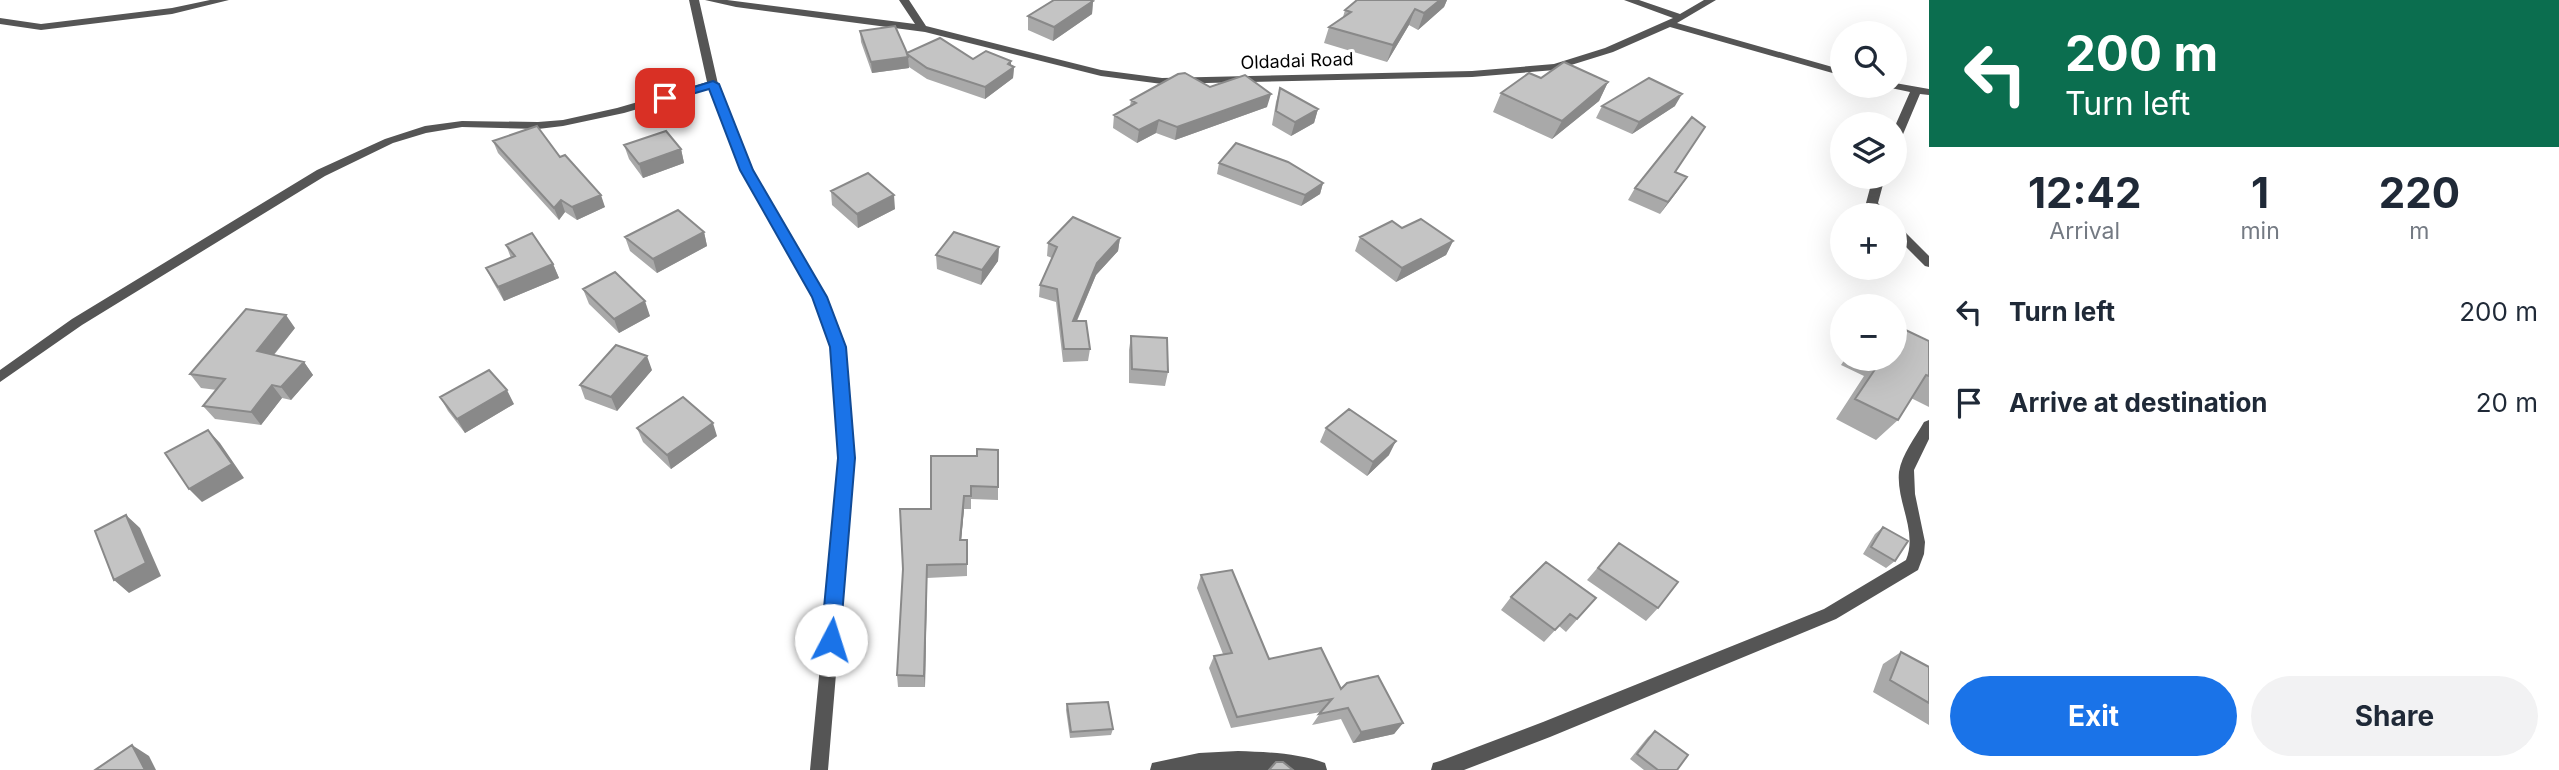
<!DOCTYPE html>
<html lang="en">
<head>
<meta charset="utf-8">
<style>
  :root { --surface:#fff; --page:#f2f2f3; --text:#1f2937; --muted:#747a83; --accent:#1a73e8 }
  body { margin:0; font-family:Inter,sans-serif; background:var(--page); color:var(--text); height:100vh; display:flex; flex-direction:column; font-size:26px; white-space:nowrap }
  * { box-sizing:border-box; margin:0 }
  p { font-size:23px; color:var(--muted) }
  .icon { flex:none; width:38px; height:38px; fill:none; stroke:currentColor; stroke-width:2; stroke-linecap:round; stroke-linejoin:round }
  .map { position:relative; flex:1; overflow:hidden }
  .drawer { display:flex; flex-direction:column; background:var(--surface); width:630px }
  .drawer>* { flex:none }
  .banner { background:#0b6e4f; color:#fff; overflow:hidden }
  .controls { position:absolute; left:1830px; top:21px; display:grid; gap:14px }
  .controls a { display:grid; place-items:center; width:77px; height:77px; border-radius:50%; background:var(--surface); box-shadow:0 7px 28px #0002; font-size:35px }
  .pin { position:absolute; display:grid; place-items:center; width:60px; height:60px; color:#fff; margin:-30px; border-radius:14px; box-shadow:0 4px 10px #0006 }
  .me { position:absolute; width:77px; margin:-38px; rotate:5deg; stroke-linejoin:round; filter:drop-shadow(0 0 5px #0008) }
  .turn { display:flex; align-items:center; gap:24px; height:147px; padding:0 21px; font-size:32px }
  .turn .icon { width:91px; height:91px; stroke-width:2.5 }
  .turn b { display:block; font-size:49px; line-height:60px }
  .eta { display:flex; justify-content:space-evenly; align-items:center; height:119px; text-align:center }
  .eta b { font-size:42px; font-weight:700; line-height:49px }
  .action { display:flex; gap:14px; margin-top:auto; padding:14px 21px }
  .action a { flex:1; height:80px; border-radius:42px; background:var(--accent); color:#fff; font-size:28px; font-weight:700; line-height:80px; text-align:center }
  .action a+a { background:var(--page); color:var(--text) }
  ul { padding:0; list-style:none }
  li { display:flex; align-items:center; gap:21px; height:91px; padding:0 21px }
  li div { flex:1 }
  li b { display:block; font-size:26px }
  li em { font-style:normal }
  main { display:flex; flex:1; min-height:0 }
  .map>svg:first-child { display:block }
  .lines { fill:none; stroke-linecap:round; stroke-linejoin:round }
  .street { fill:#555; fill-rule:evenodd }
  .wall { fill:#a9a9a9 }
  .shaded-wall { fill:#898989 }
  .building { fill:#c4c4c4; stroke:#898989; stroke-width:2 }
  .route { fill:#1a73e8; stroke:#114b97; stroke-width:2 }
  .labels { text-anchor:middle; stroke-width:6; stroke-linejoin:round; paint-order:stroke }
  .far-street-label { font-size:18px; fill:#000; stroke:#fff }
</style>
</head>
<body>
<main>
<div class="map">
<svg width="1929" height="770" viewBox="0 0 1929 770">
  <rect width="100%" height="100%" fill="#fff"/>
  <g class="lines">
    <!-- street -->
    <path class="street" d="M 210,0 L 229,0 L 172,14 L 41,30 L 0,24 L 0,18 L 41,24 L 172,8 Z
      M 689,0 L 699,0 L 718,84 L 753,170 L 825,297 L 845,347 L 854,458 L 828,770 L 810,770 L 840,458 L 831,347 L 813,297 L 741,170 L 709,88 L 624,113 L 563,126 L 538,129 L 462,127 L 426,133 L 393,143 L 325,176 L 82,325 L 0,382 L 0,370 L 72,319 L 317,170 L 385,139 L 425,126 L 462,121 L 538,122 L 563,120 L 617,108 L 707,82 Z
      M 705,0 L 727,0 L 915,24 L 899,0 L 909,0 L 926,26 L 1101,70 L 1162,78 L 1472,71 L 1554,64 L 1605,48 L 1673,18 L 1624,0 L 1639,0 L 1680,14 L 1704,0 L 1716,0 L 1677,23 L 1843,70 L 1843,76 L 1670,27 L 1613,52 L 1555,70 L 1472,77 L 1162,84 L 1101,76 L 925,32 L 736,7 Z
      M 1895,83 L 1929,89 L 1929,95 L 1920,94 L 1901,139 L 1895,142 L 1895,126 L 1910,92 L 1891,88 L 1890,86 L 1895,86 Z
      M 1873,177 L 1885,177 L 1878,203 L 1888,215 L 1876,215 L 1866,203 Z
      M 1895,225 L 1899,226 L 1929,256 L 1929,267 L 1925,266 L 1895,236 Z
      M 1929,420 L 1929,439 L 1914,470 L 1915,494 L 1925,542 L 1924,554 L 1918,570 L 1836,619 L 1550,737 L 1464,770 L 1431,770 L 1433,763 L 1440,761 L 1543,722 L 1824,609 L 1906,560 C 1918,531 1896,502 1899,472 C 1902,454 1915,438 1924,422 Z
      M 1238,751 C 1266,752 1298,753 1325,763 L 1327,770 L 1150,770 L 1152,763 L 1199,753 Z"/>
  </g>
  <!-- wall -->
  <path class="wall" d="M 1357,0 L 1447,0 L 1444,7 L 1418,30 L 1409,25 L 1387,62 L 1324,43 L 1329,27 L 1343,17 L 1345,10 Z
    M 1093,1 L 1092,14 L 1053,41 L 1028,30 L 1028,16 Z
    M 860,31 L 907,53 L 973,59 L 1011,65 L 1014,67 L 1013,78 L 985,99 L 927,79 L 909,67 L 909,68 L 872,73 L 861,42 Z
    M 1541,78 L 1608,82 L 1599,101 L 1552,139 L 1493,112 L 1501,93 Z
    M 1210,87 L 1267,107 L 1175,140 L 1156,133 L 1137,143 L 1113,128 L 1114,115 L 1130,106 L 1131,100 Z
    M 1280,88 L 1318,109 L 1314,123 L 1291,136 L 1272,125 L 1276,102 Z
    M 1602,106 L 1675,106 L 1632,134 L 1596,118 Z
    M 493,141 L 560,157 L 605,207 L 577,220 L 565,212 L 559,220 L 498,153 Z
    M 624,145 L 681,149 L 684,163 L 643,178 L 629,159 Z
    M 1219,163 L 1323,183 L 1320,194 L 1301,206 L 1217,174 Z
    M 1676,172 L 1679,189 L 1660,214 L 1628,200 L 1635,188 Z
    M 831,191 L 895,209 L 858,228 L 832,205 Z
    M 1402,228 L 1453,241 L 1446,255 L 1396,282 L 1355,251 L 1360,237 Z
    M 704,232 L 707,246 L 657,273 L 630,251 L 625,237 Z
    M 1120,238 L 1118,251 L 1096,275 L 1077,321 L 1090,349 L 1088,361 L 1063,362 L 1056,302 L 1039,297 L 1040,285 L 1052,258 L 1047,256 L 1048,243 Z
    M 506,245 L 553,264 L 559,278 L 504,301 L 493,282 L 486,268 L 511,258 Z
    M 999,247 L 998,261 L 981,285 L 937,269 L 936,255 Z
    M 583,289 L 650,316 L 619,333 L 589,304 Z
    M 295,328 L 274,355 L 304,362 L 313,375 L 291,400 L 282,398 L 261,425 L 215,419 L 203,406 L 217,390 L 201,388 L 190,374 Z
    M 1131,336 L 1168,372 L 1165,386 L 1129,383 L 1129,350 Z
    M 1929,341 L 1929,407 L 1911,398 L 1898,420 L 1876,440 L 1836,419 L 1864,376 L 1841,365 L 1845,359 L 1895,359 Z
    M 652,370 L 617,411 L 585,399 L 580,385 Z
    M 440,397 L 514,404 L 465,433 L 448,411 Z
    M 637,428 L 717,436 L 671,469 L 643,442 Z
    M 1326,428 L 1389,455 L 1367,476 L 1320,442 Z
    M 977,456 L 998,487 L 998,500 L 971,499 L 971,509 L 964,509 L 961,540 L 967,540 L 967,576 L 927,578 L 925,687 L 898,687 L 897,675 L 931,509 Z
    M 1883,527 L 1895,561 L 1886,568 L 1863,554 L 1875,534 Z
    M 1619,543 L 1658,608 L 1646,621 L 1587,580 Z
    M 1201,575 L 1269,659 L 1341,689 L 1403,723 L 1394,734 L 1353,743 L 1341,719 L 1312,725 L 1321,712 L 1231,728 L 1209,668 L 1214,656 L 1223,654 L 1197,588 Z
    M 1511,597 L 1596,598 L 1566,632 L 1559,626 L 1544,642 L 1501,610 Z
    M 1901,652 L 1929,667 L 1929,725 L 1873,692 L 1883,664 Z
    M 1067,704 L 1113,729 L 1111,735 L 1070,738 L 1066,710 Z
    M 1655,731 L 1677,770 L 1644,770 L 1630,759 L 1648,737 Z"/>
  <!-- shaded-wall -->
  <path class="shaded-wall" d="M 1440,0 L 1447,0 L 1444,7 L 1418,30 L 1424,13 Z
    M 1093,1 L 1092,14 L 1053,41 L 1054,27 Z
    M 1415,9 L 1409,25 L 1387,62 L 1393,45 Z
    M 908,57 L 909,68 L 872,73 L 871,62 Z
    M 1011,61 L 1011,69 L 1014,67 L 1013,78 L 985,99 L 985,87 Z
    M 1608,82 L 1599,101 L 1552,139 L 1562,121 Z
    M 1271,94 L 1267,107 L 1175,140 L 1177,127 Z
    M 1682,94 L 1675,106 L 1632,134 L 1639,122 Z
    M 1318,109 L 1314,123 L 1291,136 L 1295,122 Z
    M 1159,120 L 1156,133 L 1137,143 L 1139,130 Z
    M 681,149 L 684,163 L 643,178 L 639,164 Z
    M 1687,177 L 1679,189 L 1660,214 L 1668,202 Z
    M 1323,183 L 1320,194 L 1301,206 L 1305,195 Z
    M 601,195 L 605,207 L 577,220 L 572,207 Z
    M 894,195 L 895,209 L 858,228 L 857,214 Z
    M 561,200 L 565,212 L 559,220 L 554,208 Z
    M 704,232 L 707,246 L 657,273 L 653,259 Z
    M 1120,238 L 1118,251 L 1096,275 L 1071,334 L 1073,321 L 1097,263 Z
    M 1453,241 L 1446,255 L 1396,282 L 1402,268 Z
    M 999,247 L 998,261 L 981,285 L 982,270 Z
    M 553,264 L 559,278 L 504,301 L 498,287 Z
    M 645,301 L 650,316 L 619,333 L 614,319 Z
    M 286,315 L 295,328 L 266,364 L 257,351 Z
    M 647,356 L 652,370 L 617,411 L 611,397 Z
    M 304,362 L 313,375 L 291,400 L 281,387 Z
    M 272,385 L 282,398 L 261,425 L 251,412 Z
    M 507,390 L 514,404 L 465,433 L 457,419 Z
    M 713,423 L 717,436 L 671,469 L 667,455 Z
    M 208,430 L 220,443 L 244,478 L 202,502 L 189,489 Z
    M 1396,441 L 1389,455 L 1367,476 L 1373,462 Z
    M 964,496 L 964,509 L 960,553 L 960,540 Z
    M 126,515 L 140,528 L 161,576 L 129,593 L 114,580 Z
    M 927,565 L 927,578 L 925,687 L 924,676 Z
    M 1403,723 L 1394,734 L 1353,743 L 1361,732 Z
    M 132,745 L 149,756 L 156,770 L 145,770 Z"/>
  <!-- building -->
  <path class="building" d="M 1054,0 L 1090,0 L 1093,1 L 1054,27 L 1028,16 Z
    M 1357,0 L 1440,0 L 1424,13 L 1415,9 L 1393,45 L 1329,27 L 1351,12 L 1345,10 Z
    M 895,26 L 907,53 L 940,38 L 973,59 L 986,51 L 1011,61 L 1008,64 L 1014,67 L 985,87 L 927,68 L 907,54 L 908,57 L 871,62 L 860,31 Z
    M 1564,62 L 1608,82 L 1562,121 L 1501,93 L 1529,73 L 1541,78 Z
    M 1185,73 L 1210,87 L 1245,75 L 1271,94 L 1177,127 L 1159,120 L 1139,130 L 1114,115 L 1136,103 L 1131,100 L 1178,74 Z
    M 1649,78 L 1682,94 L 1639,122 L 1602,106 Z
    M 1280,88 L 1318,109 L 1295,122 L 1276,111 Z
    M 1692,117 L 1705,127 L 1675,172 L 1687,177 L 1668,202 L 1635,188 Z
    M 537,126 L 560,157 L 565,155 L 601,195 L 572,207 L 561,200 L 554,208 L 493,141 Z
    M 666,131 L 681,149 L 639,164 L 624,145 Z
    M 1236,143 L 1288,162 L 1323,183 L 1305,195 L 1219,163 Z
    M 868,173 L 894,195 L 857,214 L 831,191 Z
    M 678,210 L 704,232 L 653,259 L 625,237 Z
    M 1073,217 L 1120,238 L 1097,263 L 1073,321 L 1086,321 L 1090,349 L 1064,349 L 1057,289 L 1040,285 L 1057,247 L 1048,243 Z
    M 1421,219 L 1453,241 L 1402,268 L 1360,237 L 1392,221 L 1402,228 Z
    M 954,232 L 999,247 L 982,270 L 936,255 Z
    M 532,233 L 553,264 L 498,287 L 486,268 L 515,256 L 506,245 Z
    M 615,272 L 645,301 L 614,319 L 583,289 Z
    M 246,309 L 286,315 L 257,351 L 304,362 L 281,387 L 272,385 L 251,412 L 203,406 L 225,379 L 190,374 Z
    M 1895,325 L 1929,341 L 1929,376 L 1926,375 L 1898,420 L 1855,399 L 1882,359 L 1895,359 Z
    M 1131,336 L 1167,338 L 1168,372 L 1132,369 Z
    M 616,345 L 647,356 L 611,397 L 580,385 Z
    M 489,370 L 507,390 L 457,419 L 440,397 Z
    M 683,397 L 713,423 L 667,455 L 637,428 Z
    M 1349,409 L 1396,441 L 1373,462 L 1326,428 Z
    M 208,430 L 232,464 L 189,489 L 165,453 Z
    M 977,449 L 998,450 L 998,487 L 971,486 L 971,496 L 964,496 L 960,540 L 967,540 L 967,564 L 927,565 L 924,676 L 897,675 L 903,569 L 900,509 L 931,509 L 931,456 L 977,456 Z
    M 126,515 L 146,563 L 114,580 L 95,531 Z
    M 1883,527 L 1908,541 L 1895,561 L 1871,547 Z
    M 1619,543 L 1678,582 L 1658,608 L 1598,568 Z
    M 1546,562 L 1596,598 L 1577,619 L 1570,614 L 1555,630 L 1511,597 Z
    M 1232,570 L 1269,659 L 1321,648 L 1341,689 L 1347,683 L 1378,676 L 1403,723 L 1361,732 L 1348,708 L 1319,714 L 1332,699 L 1237,717 L 1214,656 L 1232,653 L 1201,575 Z
    M 1901,652 L 1929,667 L 1929,703 L 1890,680 Z
    M 1108,702 L 1113,729 L 1071,732 L 1067,704 Z
    M 1655,731 L 1688,755 L 1677,770 L 1658,770 L 1637,754 Z
    M 132,745 L 145,770 L 95,770 Z
    M 1276,762 L 1283,762 L 1293,770 L 1269,770 Z"/>
  <!-- route -->
  <path class="route" d="M 713,81 L 719,84 L 753,170 L 827,297 L 846,347 L 855,458 L 840,640 L 837,646 L 831,649 L 824,646 L 821,640 L 838,458 L 830,347 L 812,297 L 740,170 L 709,89 L 665,102 L 659,98 Z"/>
  <g class="labels">
    <!-- far-street labels -->
    <g class="far-street-label">
      <text transform="translate(1297 61) rotate(-2)" y="6">Oldadai Road</text>
    </g>
  </g>
</svg>
<div class="controls">
<a><svg class="icon" aria-label="search" viewBox="0 0 24 24"><circle cx="10" cy="10" r="6"/><path d="M15 15l6 6"/></svg></a>
<a><svg class="icon" aria-label="layers" viewBox="0 0 24 24"><path d="M12 4l9 5-9 5-9-5zM3 14l9 5 9-5"/></svg></a>
<a>+</a>
<a>−</a>
</div>
<div class="pin" style="left:665px;top:98px;background:#d93025"><svg class="icon" aria-label="arrive" viewBox="0 0 24 24"><path d="M6 21V4h12l-3 4 3 4H6"/></svg></div>
<svg class="me" style="left:831px;top:640px" viewBox="-20 -20 40 40"><circle r="19" fill="#fff"/><path d="M0-13L10 11 0 6-10 11z" fill="#1a73e8"/></svg>
</div>
<section class="drawer">
<div class="banner">
<div class="turn"><svg class="icon" aria-label="left" viewBox="0 0 24 24"><path d="M17 20v-9H6M10 6l-5 5 5 5"/></svg><div><b>200 m</b>Turn left</div></div>
</div>
<div class="eta">
<div><b>12:42</b><p>Arrival</p></div>
<div><b>1</b><p>min</p></div>
<div><b>220</b><p>m</p></div>
</div>
<ul>
<li><svg class="icon" aria-label="left" viewBox="0 0 24 24"><path d="M17 20v-9H6M10 6l-5 5 5 5"/></svg><div><b>Turn left</b></div><em>200 m</em></li>
<li><svg class="icon" aria-label="arrive" viewBox="0 0 24 24"><path d="M6 21V4h12l-3 4 3 4H6"/></svg><div><b>Arrive at destination</b></div><em>20 m</em></li>
</ul>
<div class="action"><a>Exit</a><a>Share</a></div>
</section>
</main>
</body>
</html>
